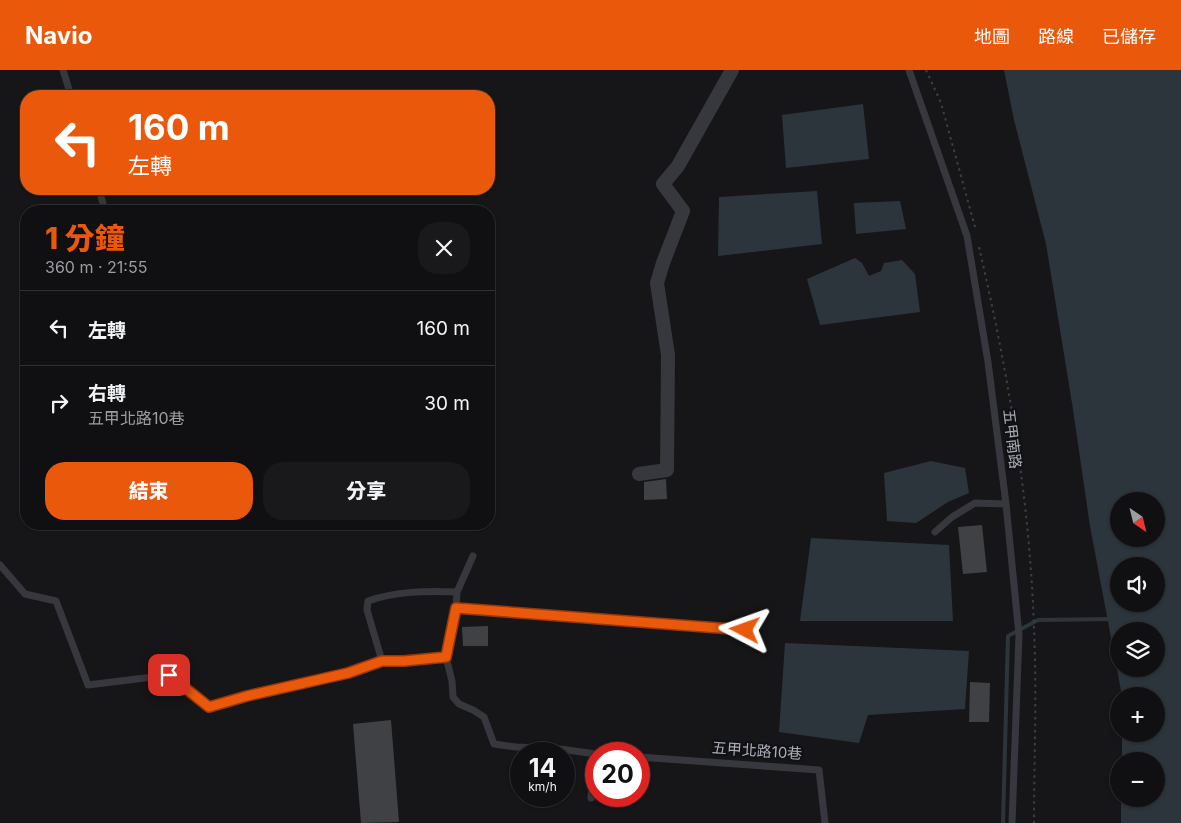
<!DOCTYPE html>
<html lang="zh-TW">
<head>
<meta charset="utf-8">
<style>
  :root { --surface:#101012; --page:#19191b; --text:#f1f3f6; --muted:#9c9d9f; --line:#303032; --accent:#ea580c }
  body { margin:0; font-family:Inter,"Noto Sans TC",sans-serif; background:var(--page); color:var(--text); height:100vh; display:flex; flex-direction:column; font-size:19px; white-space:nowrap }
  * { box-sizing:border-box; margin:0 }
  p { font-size:16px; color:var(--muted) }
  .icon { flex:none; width:28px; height:28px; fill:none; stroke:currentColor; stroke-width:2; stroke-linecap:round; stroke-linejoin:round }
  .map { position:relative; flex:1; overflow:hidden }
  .side { position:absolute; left:20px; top:135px; width:475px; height:325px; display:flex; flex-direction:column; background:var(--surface); border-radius:20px; box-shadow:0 1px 4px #0004,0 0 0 1px var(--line) }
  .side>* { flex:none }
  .hud { position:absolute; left:20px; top:20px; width:475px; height:105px; border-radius:20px; box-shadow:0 1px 4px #0004,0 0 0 1px var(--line); background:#ea580c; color:#fff; overflow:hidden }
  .needle { width:32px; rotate:145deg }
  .buttons { position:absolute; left:1110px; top:422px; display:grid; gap:10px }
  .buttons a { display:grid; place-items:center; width:55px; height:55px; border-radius:50%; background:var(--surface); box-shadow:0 1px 4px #0004,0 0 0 1px var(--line); font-size:25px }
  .speed { position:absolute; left:510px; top:672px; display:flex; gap:10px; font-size:25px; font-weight:700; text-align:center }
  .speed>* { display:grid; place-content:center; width:65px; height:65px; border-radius:50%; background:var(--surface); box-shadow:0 1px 4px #0004,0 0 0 1px var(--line); line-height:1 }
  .speed small { font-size:12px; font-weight:400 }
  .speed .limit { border:8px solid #d22; background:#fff; color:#111 }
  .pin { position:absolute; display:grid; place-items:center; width:42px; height:42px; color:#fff; margin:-21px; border-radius:10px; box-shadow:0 2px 8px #0006 }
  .me { position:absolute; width:55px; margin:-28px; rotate:274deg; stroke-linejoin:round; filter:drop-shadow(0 0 4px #0008) }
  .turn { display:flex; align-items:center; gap:18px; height:105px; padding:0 25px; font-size:22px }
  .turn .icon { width:65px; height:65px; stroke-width:2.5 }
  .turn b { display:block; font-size:35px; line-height:42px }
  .round { display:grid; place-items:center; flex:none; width:52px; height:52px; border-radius:20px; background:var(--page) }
  .overview { display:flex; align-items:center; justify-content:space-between; height:85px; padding:0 25px }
  h1 { font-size:30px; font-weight:800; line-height:38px; color:var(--accent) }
  .primary-button { display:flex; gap:10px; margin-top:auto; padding:10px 25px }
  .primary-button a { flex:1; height:58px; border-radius:20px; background:var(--accent); color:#fff; font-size:20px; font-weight:800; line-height:58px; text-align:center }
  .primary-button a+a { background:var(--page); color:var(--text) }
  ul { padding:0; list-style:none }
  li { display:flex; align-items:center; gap:15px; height:75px; padding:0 25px; border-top:1px solid var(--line) }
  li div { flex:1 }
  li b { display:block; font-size:19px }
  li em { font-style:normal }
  header { display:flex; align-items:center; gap:30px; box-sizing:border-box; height:70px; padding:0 25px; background:var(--accent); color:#fff }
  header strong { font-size:24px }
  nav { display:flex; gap:28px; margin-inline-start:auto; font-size:18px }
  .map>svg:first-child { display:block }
  .water { fill:#2c353c; fill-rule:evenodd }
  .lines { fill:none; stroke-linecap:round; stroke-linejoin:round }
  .stream { stroke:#2c353c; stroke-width:4 }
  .building { fill:#404145 }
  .path { stroke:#3d3f44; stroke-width:2; stroke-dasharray:2.5 4; stroke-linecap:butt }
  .service { stroke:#37383d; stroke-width:7 }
  .minor { stroke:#37383d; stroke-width:14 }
  .route-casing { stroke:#983908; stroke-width:12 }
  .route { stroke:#ea580c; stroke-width:9 }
  .labels { text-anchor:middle; stroke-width:4.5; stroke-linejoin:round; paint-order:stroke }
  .street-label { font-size:15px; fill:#a8adb8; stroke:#111113 }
</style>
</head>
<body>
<header>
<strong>Navio</strong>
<nav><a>地圖</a><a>路線</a><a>已儲存</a></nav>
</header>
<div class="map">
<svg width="1181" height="753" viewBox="0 0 1181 753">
  <rect width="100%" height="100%" fill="#161618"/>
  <!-- water -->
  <path class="water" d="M 1004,0 L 1181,0 L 1181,753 L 1121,753 L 1121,729 L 1156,729 L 1156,691 L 1122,691 L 1122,664 L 1156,664 L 1156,626 L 1122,626 L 1090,456 L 1072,333 L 1046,174 L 1014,50 ZM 1119,431 L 1156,431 L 1156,469 L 1119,469 ZM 1119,496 L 1156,496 L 1156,534 L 1119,534 ZM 1156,561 L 1156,599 L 1119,599 L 1119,561 Z
    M 863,34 L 869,89 L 786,98 L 782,45 Z
    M 817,121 L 822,174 L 718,186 L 719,127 Z
    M 900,131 L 906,159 L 856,164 L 854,133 Z
    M 855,188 L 862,193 L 869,206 L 881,201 L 884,193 L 902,190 L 915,204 L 920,242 L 820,255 L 807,209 Z
    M 931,391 L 965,398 L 969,423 L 948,432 L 916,453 L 887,451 L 884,403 Z
    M 811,468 L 949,475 L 953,551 L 800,551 Z
    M 785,573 L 969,581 L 965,639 L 868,645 L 859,673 L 779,662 Z"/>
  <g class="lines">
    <!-- stream -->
    <path class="stream" d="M 1003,753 L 1008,566 L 1038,550 L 1112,549"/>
  </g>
  <!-- building -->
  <path class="building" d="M 666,409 L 667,429 L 644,430 L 644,412 Z
    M 982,455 L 987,502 L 963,504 L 958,457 Z
    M 488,556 L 488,576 L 463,576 L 462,557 Z
    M 970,612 L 990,613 L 989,652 L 969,652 Z
    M 391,650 L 399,752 L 361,753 L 353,654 Z"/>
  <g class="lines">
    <!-- path -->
    <path class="path" d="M 926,0 L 941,33 L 975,157
      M 979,177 C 1008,302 1030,431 1034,559 C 1037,624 1034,688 1034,753"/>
    <!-- service -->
    <path class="service" d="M 63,0 L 71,26
      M 909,0 L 967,166 L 988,292 L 1006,434 L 1019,565 L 1012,753
      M 99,119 L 105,141
      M 935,462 L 952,447 L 975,433 L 1006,434
      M 0,495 L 25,524 L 56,531 L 88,615 L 169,605 L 209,637 L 247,626 L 348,603 L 382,591 L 404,591 L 446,587
      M 456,538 L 457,522 L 473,486
      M 382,591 L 367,540 L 368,531 C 396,521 427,521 457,522
      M 596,684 L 560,679 L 516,677 L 494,674 L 484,647 L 473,640 L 459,634 L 453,627 L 452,611 L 446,587 L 456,538 L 745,560
      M 639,687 L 819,700 L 825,753
      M 591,728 L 594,684"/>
    <!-- minor -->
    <path class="minor" d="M 639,404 L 667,400 L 668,285 L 657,213 L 663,193 L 683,141 L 663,114 L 678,96 L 732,0"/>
  </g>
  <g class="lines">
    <defs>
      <path id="route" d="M 169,605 L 209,637 L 247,626 L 348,603 L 382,591 L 404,591 L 446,587 L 456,538 L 745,560"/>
    </defs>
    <!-- route casing -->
    <use href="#route" class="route-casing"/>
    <!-- route -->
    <use href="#route" class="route"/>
  </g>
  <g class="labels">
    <!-- street labels -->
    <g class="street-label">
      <text transform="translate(1012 369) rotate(83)" y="5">五甲南路</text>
      <text transform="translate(757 681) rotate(4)" y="5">五甲北路10巷</text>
    </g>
  </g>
</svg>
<div class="buttons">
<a><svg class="needle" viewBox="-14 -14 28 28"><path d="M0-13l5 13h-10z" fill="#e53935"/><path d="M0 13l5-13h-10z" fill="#9c9d9f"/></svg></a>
<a><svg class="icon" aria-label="sound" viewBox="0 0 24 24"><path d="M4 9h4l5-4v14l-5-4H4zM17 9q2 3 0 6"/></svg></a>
<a><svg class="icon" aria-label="layers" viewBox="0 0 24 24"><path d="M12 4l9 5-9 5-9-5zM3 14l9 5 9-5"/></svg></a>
<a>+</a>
<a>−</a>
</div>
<div class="speed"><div>14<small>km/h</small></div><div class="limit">20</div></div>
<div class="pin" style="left:169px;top:605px;background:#d93025"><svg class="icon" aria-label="arrive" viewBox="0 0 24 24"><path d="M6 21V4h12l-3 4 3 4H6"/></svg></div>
<svg class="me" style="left:745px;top:560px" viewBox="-20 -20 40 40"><path d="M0-17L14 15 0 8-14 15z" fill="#ea580c" stroke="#fff" stroke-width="4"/></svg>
<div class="hud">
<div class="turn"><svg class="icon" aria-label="left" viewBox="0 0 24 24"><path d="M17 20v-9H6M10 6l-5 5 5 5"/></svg><div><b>160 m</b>左轉</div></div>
</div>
<section class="side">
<div class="overview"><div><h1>1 分鐘</h1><p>360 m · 21:55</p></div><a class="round"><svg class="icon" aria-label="close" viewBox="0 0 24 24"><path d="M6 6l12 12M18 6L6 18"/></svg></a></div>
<ul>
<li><svg class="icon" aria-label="left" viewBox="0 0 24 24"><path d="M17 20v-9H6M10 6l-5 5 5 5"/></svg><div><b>左轉</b></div><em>160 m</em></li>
<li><svg class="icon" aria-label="right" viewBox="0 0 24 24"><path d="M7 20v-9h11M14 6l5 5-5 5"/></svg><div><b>右轉</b><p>五甲北路10巷</p></div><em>30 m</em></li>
</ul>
<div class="primary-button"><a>結束</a><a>分享</a></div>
</section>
</div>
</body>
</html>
